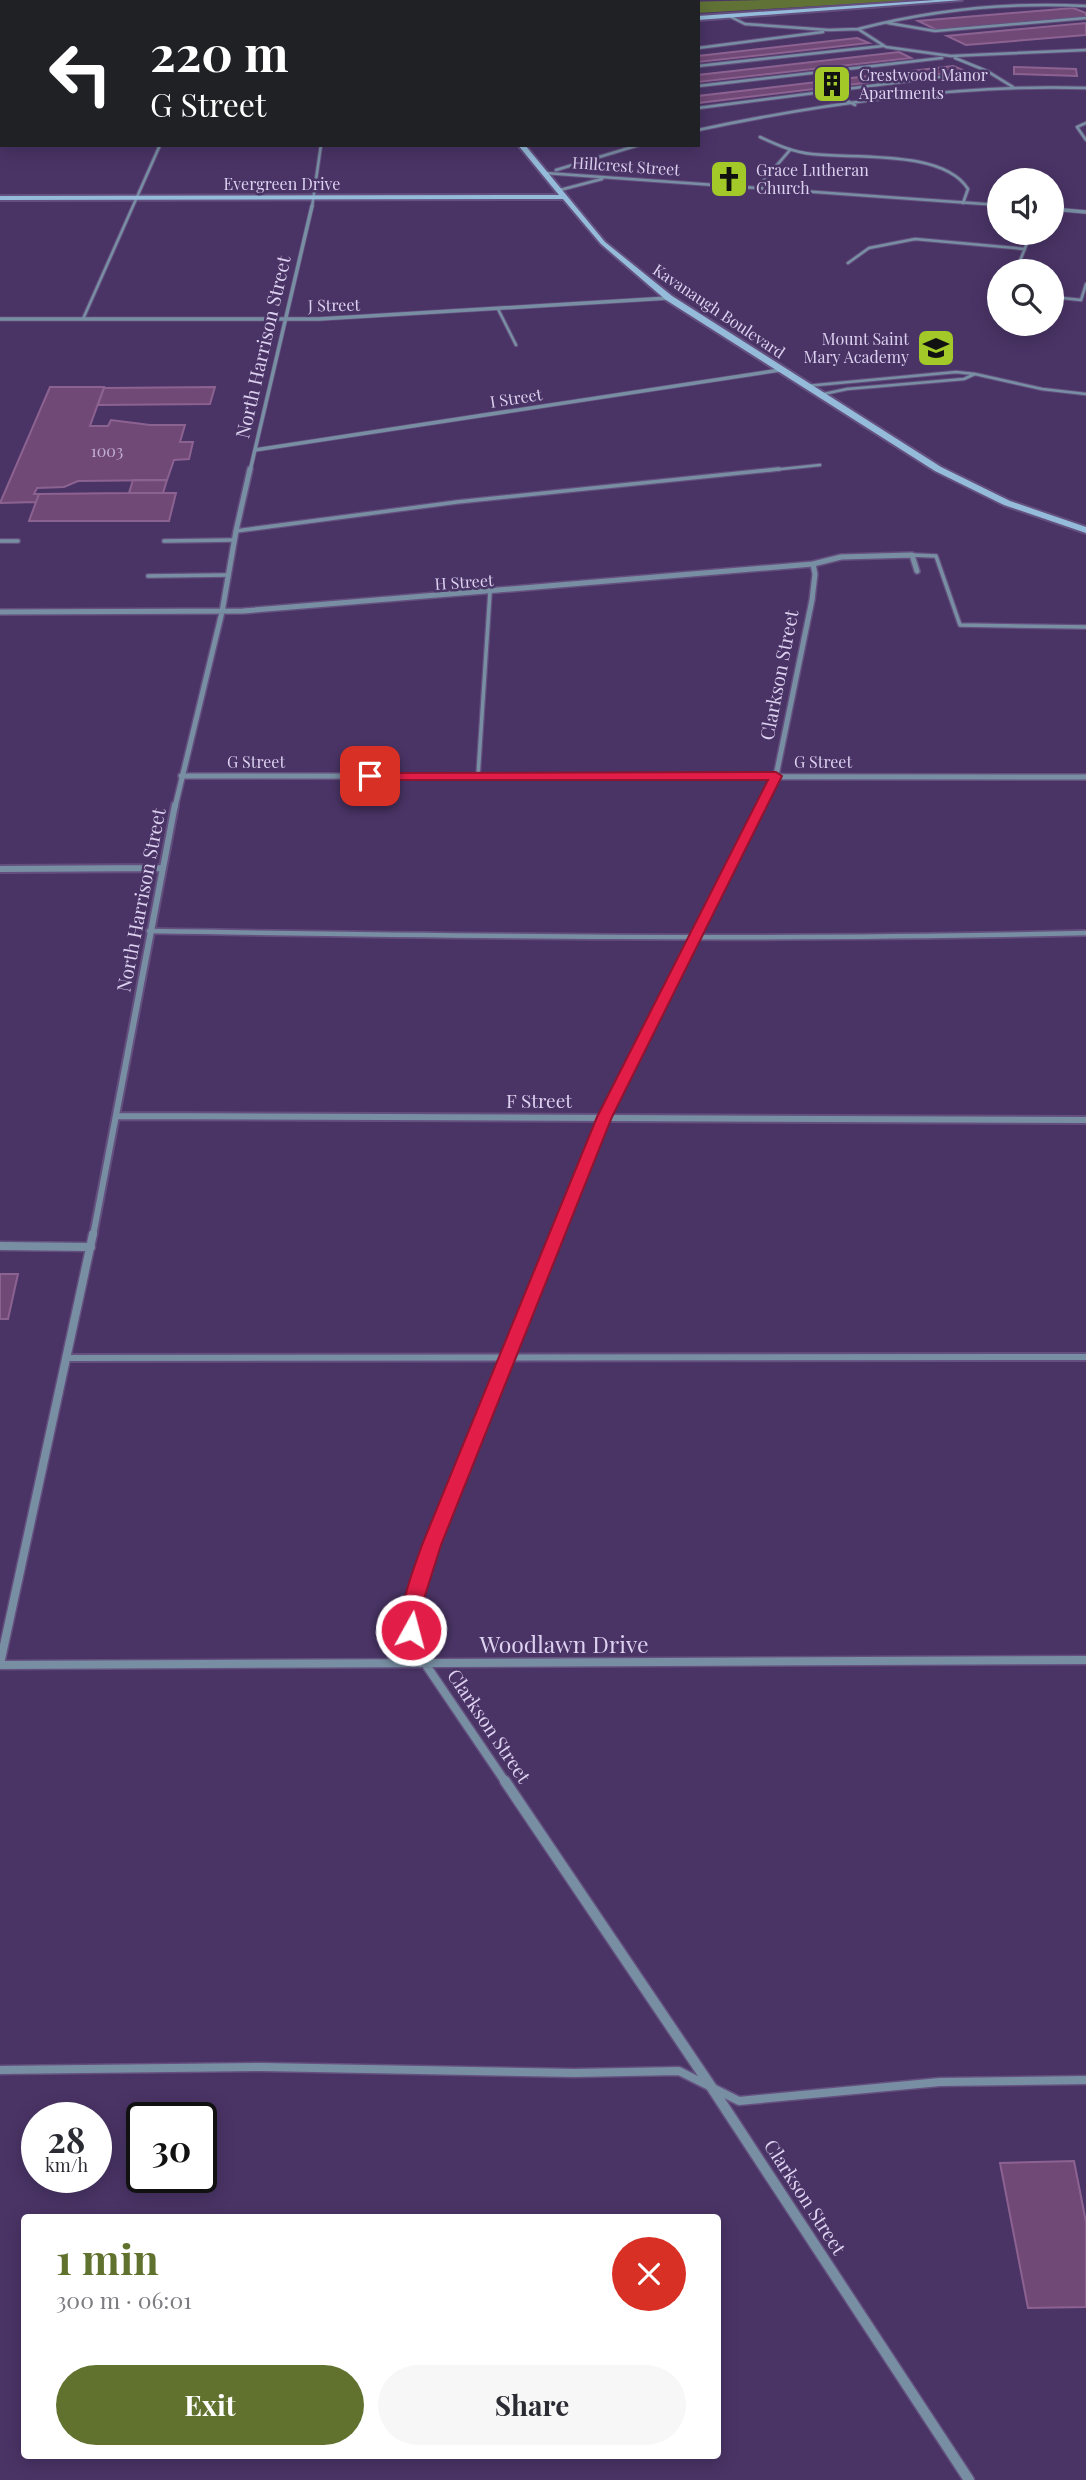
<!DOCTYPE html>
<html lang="en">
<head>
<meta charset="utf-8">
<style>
  :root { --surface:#fff; --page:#f7f7f7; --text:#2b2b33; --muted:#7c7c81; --accent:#61722e }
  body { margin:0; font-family:"Playfair Display",serif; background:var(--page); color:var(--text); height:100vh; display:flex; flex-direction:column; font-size:26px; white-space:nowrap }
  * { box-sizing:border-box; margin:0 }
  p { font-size:23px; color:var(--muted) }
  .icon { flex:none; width:38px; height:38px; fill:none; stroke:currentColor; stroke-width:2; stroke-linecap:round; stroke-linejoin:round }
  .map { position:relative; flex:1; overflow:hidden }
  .panel { position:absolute; left:21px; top:2214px; width:700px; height:245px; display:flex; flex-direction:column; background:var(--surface); border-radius:7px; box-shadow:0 4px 18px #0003 }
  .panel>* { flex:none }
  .hud { position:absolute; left:0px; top:0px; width:700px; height:147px; box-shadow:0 4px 18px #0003; background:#202124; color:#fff; overflow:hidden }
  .controls { position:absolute; left:987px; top:168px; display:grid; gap:14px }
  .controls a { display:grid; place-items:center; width:77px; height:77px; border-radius:50%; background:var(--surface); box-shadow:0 4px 18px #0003; font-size:35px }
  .speed { position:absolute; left:21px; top:2102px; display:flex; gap:14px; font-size:35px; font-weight:700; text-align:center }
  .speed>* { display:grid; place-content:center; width:91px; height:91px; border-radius:50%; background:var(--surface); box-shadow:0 4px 18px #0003; line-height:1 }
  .speed small { font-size:18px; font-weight:400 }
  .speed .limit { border:4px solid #111; border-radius:10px; background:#fff; color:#111 }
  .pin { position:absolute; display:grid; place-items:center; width:60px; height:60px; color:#fff; margin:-30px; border-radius:14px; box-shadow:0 4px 10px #0006 }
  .me { position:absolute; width:77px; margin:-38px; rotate:7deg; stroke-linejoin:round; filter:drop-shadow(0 0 5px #0008) }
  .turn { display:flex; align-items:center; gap:24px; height:147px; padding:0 35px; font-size:32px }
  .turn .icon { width:91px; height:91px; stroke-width:2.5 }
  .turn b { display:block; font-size:49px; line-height:60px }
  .round { display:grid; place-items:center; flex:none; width:74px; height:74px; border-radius:37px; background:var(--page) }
  .summary { display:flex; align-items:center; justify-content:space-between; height:119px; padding:0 35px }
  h1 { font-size:42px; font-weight:700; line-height:52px; color:var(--accent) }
  .cta { display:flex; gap:14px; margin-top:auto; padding:14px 35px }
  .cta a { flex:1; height:80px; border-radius:42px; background:var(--accent); color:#fff; font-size:28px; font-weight:700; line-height:80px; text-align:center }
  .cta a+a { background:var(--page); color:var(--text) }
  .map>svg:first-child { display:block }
  .forest { fill:#607236 }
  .building { fill:#714976; stroke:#8c6291; stroke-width:2 }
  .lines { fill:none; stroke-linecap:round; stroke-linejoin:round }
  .lane-far4-casing { stroke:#64507f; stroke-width:4.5 }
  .lane-far3-casing { stroke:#64507f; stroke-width:6 }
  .lane-far2-casing { stroke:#64507f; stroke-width:8 }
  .lane-far1-casing { stroke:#64507f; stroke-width:10 }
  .lane-casing { stroke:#64507f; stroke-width:11 }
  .street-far5-casing { stroke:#64507f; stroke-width:4.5 }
  .street-far4-casing { stroke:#64507f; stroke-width:5 }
  .street-far3-casing { stroke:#64507f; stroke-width:8 }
  .street-far2-casing { stroke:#64507f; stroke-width:10 }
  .street-far1-casing { stroke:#64507f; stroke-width:11 }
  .street-casing { stroke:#64507f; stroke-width:13 }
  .secondary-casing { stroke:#64507f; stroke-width:4 }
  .lane-far4 { stroke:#788fa3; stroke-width:2.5 }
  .lane-far3 { stroke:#788fa3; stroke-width:3.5 }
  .lane-far2 { stroke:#788fa3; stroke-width:4.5 }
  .lane-far1 { stroke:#788fa3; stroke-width:6 }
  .lane { stroke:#788fa3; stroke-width:8 }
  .street-far5 { stroke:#788fa3; stroke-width:2.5 }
  .street-far4 { stroke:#788fa3; stroke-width:3.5 }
  .street-far3 { stroke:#788fa3; stroke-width:5 }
  .street-far2 { stroke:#788fa3; stroke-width:6 }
  .street-far1 { stroke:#788fa3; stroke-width:8 }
  .street { stroke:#788fa3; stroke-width:10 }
  .secondary { fill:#95bbda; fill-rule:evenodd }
  .route { fill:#e11d48; stroke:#92132f; stroke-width:2 }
  .labels { text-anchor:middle; stroke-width:5; stroke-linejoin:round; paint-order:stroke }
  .far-poi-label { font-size:16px; fill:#ddd1f0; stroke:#4a3466; text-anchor:start }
  .far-street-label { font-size:16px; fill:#ddd1f0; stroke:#4a3466 }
  .number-label { font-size:16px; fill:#c2afd2 }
  .street-label { font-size:19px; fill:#ddd1f0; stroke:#4a3466 }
  .near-street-label { font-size:23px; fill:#ddd1f0; stroke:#4a3466 }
</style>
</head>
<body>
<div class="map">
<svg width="1086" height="2480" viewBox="0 0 1086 2480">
  <rect width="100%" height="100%" fill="#4a3466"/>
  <!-- forest -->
  <path class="forest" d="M 765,0 L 919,0 L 698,13 L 698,2 L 681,2 Z"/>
  <!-- building -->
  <path class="building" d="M 1073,8 L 1086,13 L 1086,17 L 937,30 L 918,21 Z
    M 1086,23 L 1086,35 L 966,45 L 947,36 Z
    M 857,38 L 869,43 L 698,62 L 698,56 Z
    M 899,52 L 911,58 L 698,82 L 698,75 Z
    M 953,66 L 965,71 L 698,103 L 698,96 Z
    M 1014,67 L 1076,69 L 1077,76 L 1014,74 Z
    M 50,387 L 104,387 L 90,426 L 108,426 L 111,420 L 150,425 L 185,425 L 180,442 L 193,442 L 189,459 L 174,460 L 167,480 L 78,481 L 64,487 L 37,488 L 34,494 L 39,494 L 36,502 L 0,503 Z
    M 215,387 L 210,404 L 98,405 L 104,388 Z
    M 133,480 L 167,480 L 163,493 L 129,493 Z
    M 129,493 L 176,493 L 169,521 L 29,521 L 39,494 Z
    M 0,1274 L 18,1274 L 8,1319 L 0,1319 Z
    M 1074,2161 L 1086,2222 L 1086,2307 L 1028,2308 L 1000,2163 Z"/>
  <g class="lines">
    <defs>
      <path id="lane-far4" d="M 729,16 L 745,24 L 829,30 L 858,29 L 886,47 L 951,56 L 1086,50
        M 888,23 L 935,31 L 1086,18
        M 858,29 C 931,10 1010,2 1086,6
        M 698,48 L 823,32
        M 955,58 L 987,71 L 1013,87
        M 698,66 L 883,46
        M 698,86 L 942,58
        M 831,92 L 855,105
        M 698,108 L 987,71
        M 1086,123 L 1077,127 L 1086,140
        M 760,137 C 777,145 793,152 812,154 C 853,159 943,149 968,189 L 963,203
        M 758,187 L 790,150
        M 848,263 L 869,248 L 915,239 L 1025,249
        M 1016,271 L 1031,233
        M 1052,297 L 1081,300 L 1086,284
        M 498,309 L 516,345
        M 83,319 L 160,145
        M 975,374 L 1042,389 L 1086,394
        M 806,386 L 956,372 L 975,374 L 964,379 L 847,389 L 819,395
        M 762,471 L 820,465"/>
      <path id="lane-far3" d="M 236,531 L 457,502 L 779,469
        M 0,541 L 18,541
        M 164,541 L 235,540
        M 912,555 L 936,556 L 960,625 L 1086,627
        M 148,576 L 228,575
        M 478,776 L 490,592"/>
      <path id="lane-far2" d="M 149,931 C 461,936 774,941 1086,933"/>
      <path id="lane-far1" d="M 67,1358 L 1086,1357"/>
      <path id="lane" d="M 0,2070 L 262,2067 L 574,2073 L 679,2071 L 739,2101 L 940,2082 L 1086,2080"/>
      <path id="street-far5" d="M 473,2 L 484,0
        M 0,126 L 2,123
        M 698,130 C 819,104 962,84 1086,88
        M 556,170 L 639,145
        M 545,173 L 999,205
        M 560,190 L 602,179
        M 312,207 L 321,145"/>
      <path id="street-far4" d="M 1052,209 L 1086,212
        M 0,319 L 319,319 L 669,298
        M 255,450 L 780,370
        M 250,471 L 312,206"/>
      <path id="street-far3" d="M 0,612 L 243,611 L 813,564 L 841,557 L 912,555 L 917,571
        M 181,776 L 1086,777
        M 175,807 L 222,612 L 236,531 L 250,469
        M 760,807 L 776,776 L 812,600 L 815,574 L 813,564"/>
      <path id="street-far2" d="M 0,869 L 163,868
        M 117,1116 L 1086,1120
        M 93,1236 L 175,805
        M 556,1236 L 604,1117 L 761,805"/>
      <path id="street-far1" d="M 0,1246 L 91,1247
        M 0,1664 L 93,1234
        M 0,1665 L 1086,1660
        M 506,1783 L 426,1665 L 411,1630 L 412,1605 L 432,1545 L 557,1234"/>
      <path id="street" d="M 505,1781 L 712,2088 L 969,2480"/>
      <path id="secondary" d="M 936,0 L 962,0 L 698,20 L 698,16 Z
        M 518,145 L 525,145 L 605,242 L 672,296 L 941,467 L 1010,501 L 1086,527 L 1086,533 L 1004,505 L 935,471 L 666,300 L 601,244 L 563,199 L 0,200 L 0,196 L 559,195 Z"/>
    </defs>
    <!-- lane-far4 casing -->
    <use href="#lane-far4" class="lane-far4-casing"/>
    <!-- lane-far3 casing -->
    <use href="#lane-far3" class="lane-far3-casing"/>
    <!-- lane-far2 casing -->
    <use href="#lane-far2" class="lane-far2-casing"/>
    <!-- lane-far1 casing -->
    <use href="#lane-far1" class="lane-far1-casing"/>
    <!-- lane casing -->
    <use href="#lane" class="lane-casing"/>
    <!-- street-far5 casing -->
    <use href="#street-far5" class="street-far5-casing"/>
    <!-- street-far4 casing -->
    <use href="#street-far4" class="street-far4-casing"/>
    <!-- street-far3 casing -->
    <use href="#street-far3" class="street-far3-casing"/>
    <!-- street-far2 casing -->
    <use href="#street-far2" class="street-far2-casing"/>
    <!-- street-far1 casing -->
    <use href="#street-far1" class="street-far1-casing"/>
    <!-- street casing -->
    <use href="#street" class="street-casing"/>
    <!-- secondary casing -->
    <use href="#secondary" class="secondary-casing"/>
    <!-- lane-far4 -->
    <use href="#lane-far4" class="lane-far4"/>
    <!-- lane-far3 -->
    <use href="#lane-far3" class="lane-far3"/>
    <!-- lane-far2 -->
    <use href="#lane-far2" class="lane-far2"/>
    <!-- lane-far1 -->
    <use href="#lane-far1" class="lane-far1"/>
    <!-- lane -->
    <use href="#lane" class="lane"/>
    <!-- street-far5 -->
    <use href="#street-far5" class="street-far5"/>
    <!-- street-far4 -->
    <use href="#street-far4" class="street-far4"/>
    <!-- street-far3 -->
    <use href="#street-far3" class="street-far3"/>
    <!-- street-far2 -->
    <use href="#street-far2" class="street-far2"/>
    <!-- street-far1 -->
    <use href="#street-far1" class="street-far1"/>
    <!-- street -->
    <use href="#street" class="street"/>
    <!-- secondary -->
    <use href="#secondary" class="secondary"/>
  </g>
  <!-- route -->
  <path class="route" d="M 776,772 L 782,776 L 612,1117 L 441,1545 L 422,1605 L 421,1630 L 418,1635 L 405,1635 C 394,1615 415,1566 422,1545 L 597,1117 L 768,780 L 370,780 L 364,776 L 370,773 Z"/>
  <!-- icons -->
  <defs>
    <symbol id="building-square" viewBox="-11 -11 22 22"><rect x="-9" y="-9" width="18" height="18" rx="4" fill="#a2c928" stroke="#4a3466"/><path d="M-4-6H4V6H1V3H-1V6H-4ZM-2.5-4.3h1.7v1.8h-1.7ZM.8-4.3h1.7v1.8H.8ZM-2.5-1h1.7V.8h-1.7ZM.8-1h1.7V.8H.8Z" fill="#111"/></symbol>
    <symbol id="church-square" viewBox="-11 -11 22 22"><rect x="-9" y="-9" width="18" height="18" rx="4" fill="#a2c928" stroke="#4a3466"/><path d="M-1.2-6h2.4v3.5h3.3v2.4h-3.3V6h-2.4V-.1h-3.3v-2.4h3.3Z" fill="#111"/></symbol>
    <symbol id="school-square" viewBox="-11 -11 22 22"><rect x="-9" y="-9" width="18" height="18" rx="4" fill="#a2c928" stroke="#4a3466"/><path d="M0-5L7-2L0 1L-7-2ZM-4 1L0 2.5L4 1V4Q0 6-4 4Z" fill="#111"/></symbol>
  </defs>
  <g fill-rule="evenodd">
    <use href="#building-square" x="810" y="62" width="44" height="44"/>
    <use href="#church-square" x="707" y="157" width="44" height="44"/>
    <use href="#school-square" x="914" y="326" width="44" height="44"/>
  </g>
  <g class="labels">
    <!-- far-poi labels -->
    <g class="far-poi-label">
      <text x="859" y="81">Crestwood Manor<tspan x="859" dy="18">Apartments</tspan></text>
      <text x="756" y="176">Grace Lutheran<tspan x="756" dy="18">Church</tspan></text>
      <text x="909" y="345" text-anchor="end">Mount Saint<tspan x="909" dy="18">Mary Academy</tspan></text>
    </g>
    <!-- far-street labels -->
    <g class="far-street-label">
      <text transform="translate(626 166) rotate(4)" y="6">Hillcrest Street</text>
      <text x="282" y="190">Evergreen Drive</text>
      <text transform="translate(334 305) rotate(-1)" y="6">J Street</text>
      <text transform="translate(719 311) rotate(34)" y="6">Kavanaugh Boulevard</text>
      <text transform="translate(516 398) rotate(-9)" y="6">I Street</text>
      <text transform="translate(464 582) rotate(-4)" y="6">H Street</text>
      <text x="256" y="768">G Street</text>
      <text x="823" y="768">G Street</text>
    </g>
    <!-- number labels -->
    <g class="number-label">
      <text x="107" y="457">1003</text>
    </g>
    <!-- street labels -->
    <g class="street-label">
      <text transform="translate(263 347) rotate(-77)" y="7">North Harrison Street</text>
      <text transform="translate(779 675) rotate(-79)" y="7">Clarkson Street</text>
      <text transform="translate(141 900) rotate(-79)" y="7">North Harrison Street</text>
      <text x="539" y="1108">F Street</text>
      <text transform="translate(489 1726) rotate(56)" y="7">Clarkson Street</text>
      <text transform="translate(805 2197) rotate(57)" y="7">Clarkson Street</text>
    </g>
    <!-- near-street labels -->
    <g class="near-street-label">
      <text x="564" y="1653">Woodlawn Drive</text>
    </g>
  </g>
</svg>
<div class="controls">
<a><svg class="icon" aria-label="sound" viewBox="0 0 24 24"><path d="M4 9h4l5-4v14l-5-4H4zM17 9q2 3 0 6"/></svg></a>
<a><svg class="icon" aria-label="search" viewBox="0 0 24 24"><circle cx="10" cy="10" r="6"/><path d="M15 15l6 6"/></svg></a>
</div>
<div class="speed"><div>28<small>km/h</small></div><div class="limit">30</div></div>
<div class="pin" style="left:370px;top:776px;background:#d93025"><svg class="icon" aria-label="arrive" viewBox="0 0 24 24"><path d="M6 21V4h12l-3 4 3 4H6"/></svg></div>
<svg class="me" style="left:411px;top:1630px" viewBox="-20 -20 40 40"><circle r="17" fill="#e11d48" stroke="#fff" stroke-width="3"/><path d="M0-11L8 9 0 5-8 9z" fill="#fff"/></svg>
<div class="hud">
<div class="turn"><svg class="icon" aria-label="left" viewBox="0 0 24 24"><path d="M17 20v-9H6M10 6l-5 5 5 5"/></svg><div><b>220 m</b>G Street</div></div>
</div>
<section class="panel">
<div class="summary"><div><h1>1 min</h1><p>300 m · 06:01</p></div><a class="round" style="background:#d93025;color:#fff"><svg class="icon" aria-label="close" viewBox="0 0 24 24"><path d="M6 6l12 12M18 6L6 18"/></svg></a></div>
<div class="cta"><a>Exit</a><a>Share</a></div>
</section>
</div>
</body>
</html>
